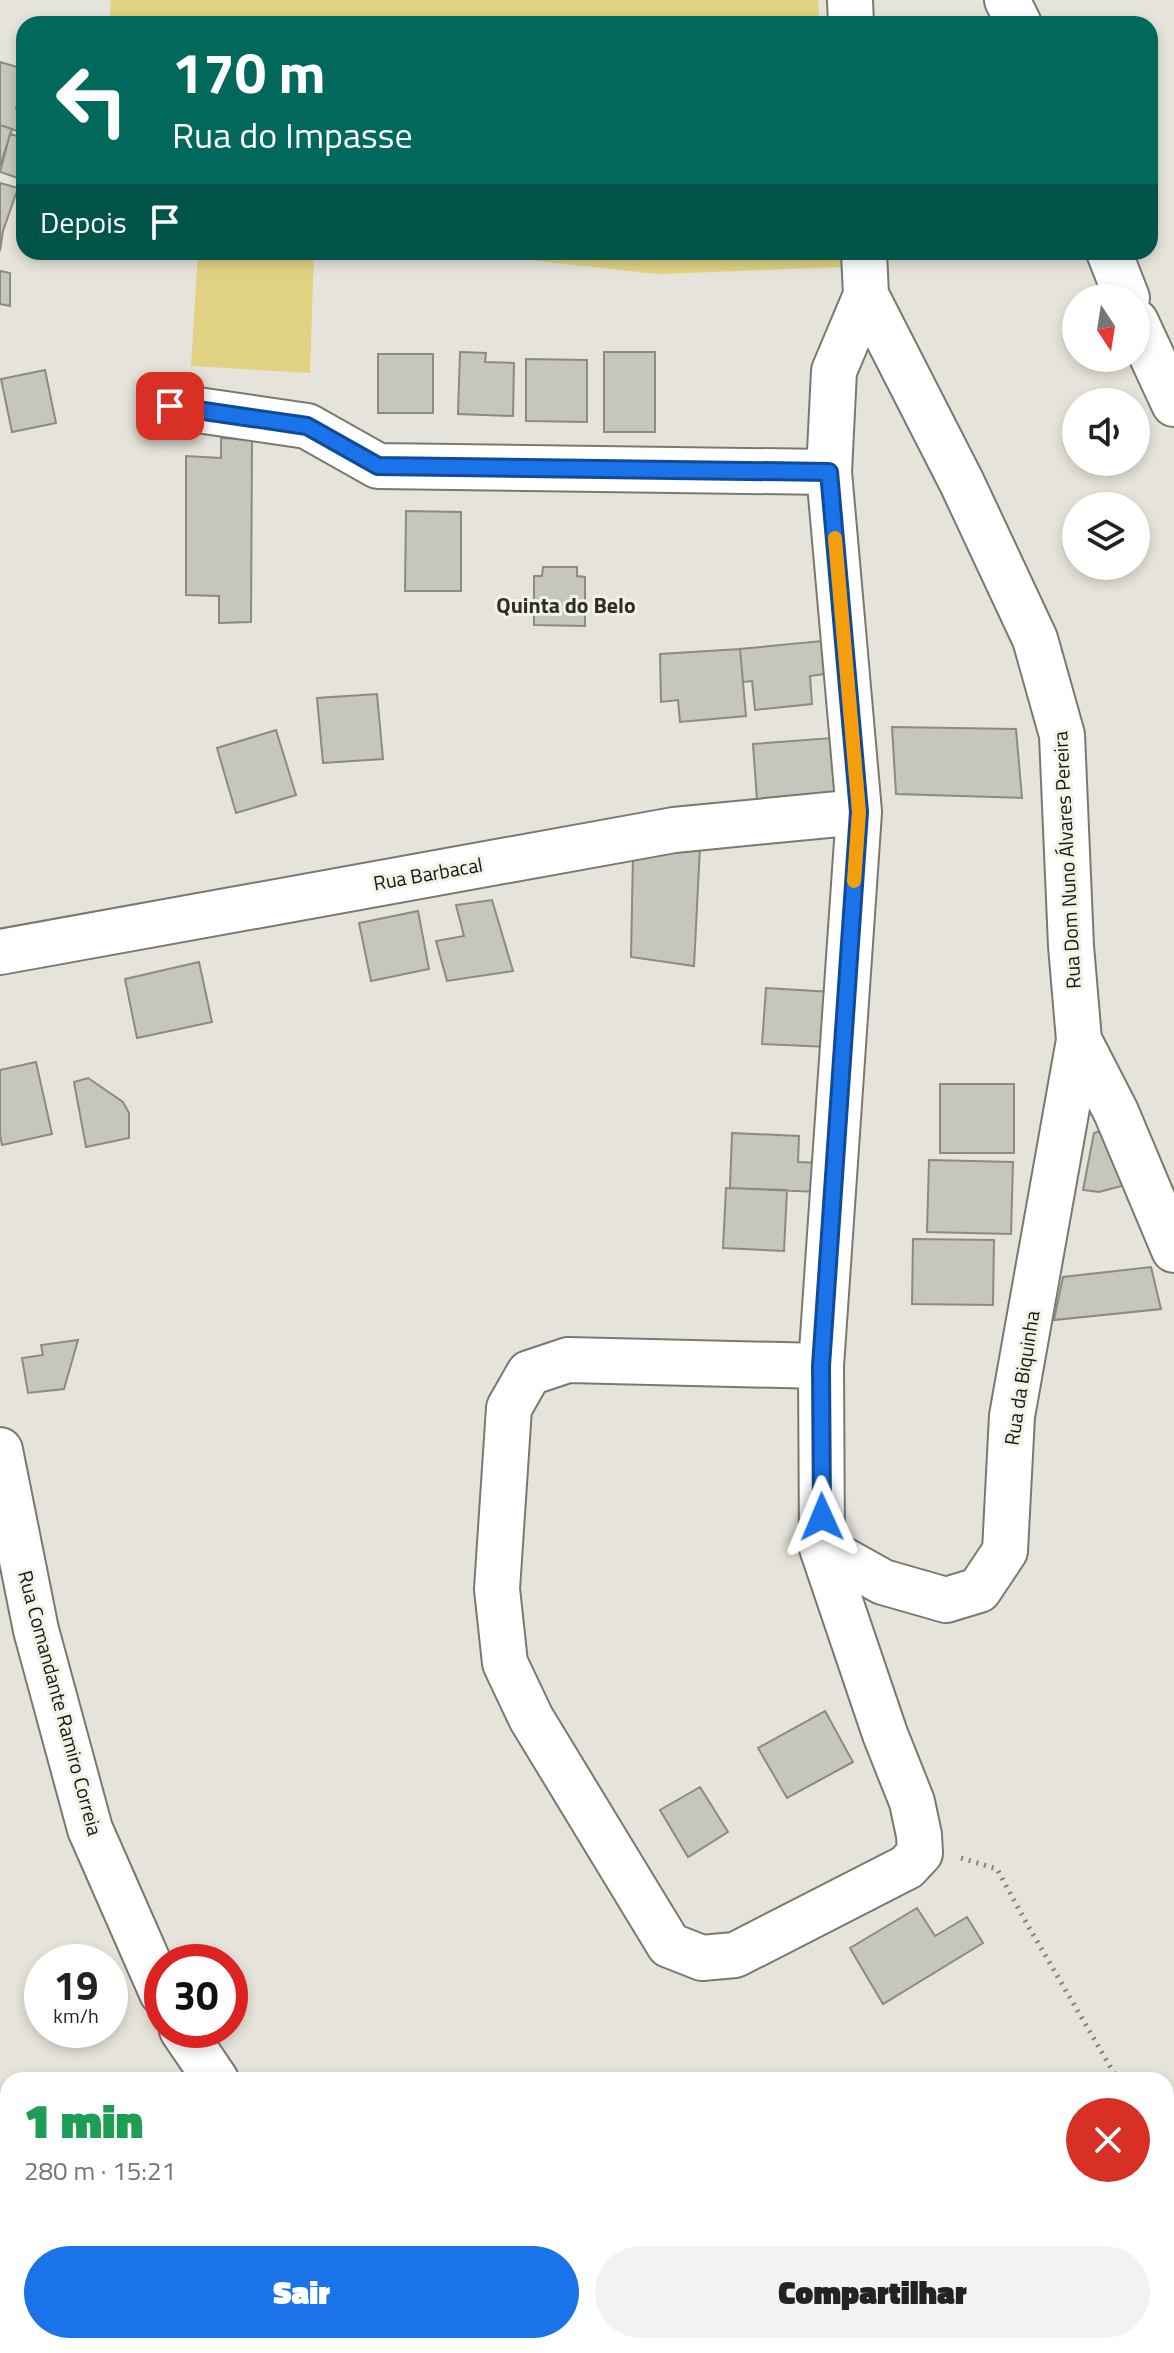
<!DOCTYPE html>
<html lang="pt">
<head>
<meta charset="utf-8">
<style>
  :root { --surface:#fff; --page:#f2f2f2; --text:#222; --muted:#767676; --accent:#1a73e8 }
  body { margin:0; font-family:"Titillium Web",sans-serif; background:var(--page); color:var(--text); height:100vh; display:flex; flex-direction:column; font-size:30px; white-space:nowrap }
  * { box-sizing:border-box; margin:0 }
  p { font-size:26px; color:var(--muted) }
  .icon { flex:none; width:44px; height:44px; fill:none; stroke:currentColor; stroke-width:2; stroke-linecap:round; stroke-linejoin:round }
  .map { position:relative; flex:1; overflow:hidden }
  .drawer { position:absolute; left:0px; top:2072px; width:1174px; height:282px; display:flex; flex-direction:column; background:var(--surface); border-radius:24px 24px 0 0; box-shadow:0 4px 12px #0003 }
  .drawer>* { flex:none }
  .guide { position:absolute; left:16px; top:16px; width:1142px; height:244px; border-radius:24px; box-shadow:0 4px 12px #0003; background:#00695c; color:#fff; overflow:hidden }
  .needle { width:52px; rotate:168deg }
  .fabs { position:absolute; left:1062px; top:284px; display:grid; gap:16px }
  .fabs a { display:grid; place-items:center; width:88px; height:88px; border-radius:50%; background:var(--surface); box-shadow:0 4px 12px #0003; font-size:40px }
  .speed { position:absolute; left:24px; top:1944px; display:flex; gap:16px; font-size:40px; font-weight:700; text-align:center }
  .speed>* { display:grid; place-content:center; width:104px; height:104px; border-radius:50%; background:var(--surface); box-shadow:0 4px 12px #0003; line-height:1 }
  .speed small { font-size:20px; font-weight:400 }
  .speed .limit { border:12px solid #d22; background:#fff; color:#111 }
  .pin { position:absolute; display:grid; place-items:center; width:68px; height:68px; color:#fff; margin:-34px; border-radius:16px; box-shadow:0 4px 12px #0006 }
  .me { position:absolute; width:88px; margin:-44px; rotate:359deg; stroke-linejoin:round; filter:drop-shadow(0 0 6px #0008) }
  .turn { display:flex; align-items:center; gap:28px; height:168px; padding:0 24px; font-size:36px }
  .turn .icon { width:104px; height:104px; stroke-width:2.5 }
  .turn b { display:block; font-size:56px; line-height:68px }
  .then { display:flex; align-items:center; height:76px; padding:0 24px; background:#0003; gap:16px; font-size:30px }
  .round { display:grid; place-items:center; flex:none; width:84px; height:84px; border-radius:42px; background:var(--page) }
  .overview { display:flex; align-items:center; justify-content:space-between; height:136px; padding:0 24px }
  h1 { font-size:48px; font-weight:800; line-height:60px; color:#1e9e55 }
  .button { display:flex; gap:16px; margin-top:auto; padding:16px 24px }
  .button a { flex:1; height:92px; border-radius:48px; background:var(--accent); color:#fff; font-size:32px; font-weight:800; line-height:92px; text-align:center }
  .button a+a { background:var(--page); color:var(--text) }
  .map>svg:first-child { display:block }
  .green { fill:#e0d282 }
  .building { fill:#c7c6bc; stroke:#8c8a81; stroke-width:2 }
  .lines { fill:none; stroke-linecap:round; stroke-linejoin:round }
  .street-casing { stroke:#7a7970; stroke-width:48 }
  .secondary-casing { stroke:#7a7970; stroke-width:48 }
  .path { stroke:#83827b; stroke-width:5; stroke-dasharray:2 6; stroke-linecap:butt }
  .street { stroke:#fff; stroke-width:44 }
  .secondary { stroke:#fff; stroke-width:44 }
  .route-casing { stroke:#114b97; stroke-width:20 }
  .route { stroke:#1a73e8; stroke-width:14 }
  .slow { stroke:#f59e0b; stroke-width:14 }
  .labels { text-anchor:middle; stroke-width:6; stroke-linejoin:round; paint-order:stroke }
  .street-label { font-size:20px; fill:#181814; stroke:#f3f2e7 }
  .neighbourhood-label { font-size:22px; font-weight:bold; fill:#2f2d25; stroke:#f3f2e7 }
</style>
</head>
<body>
<div class="map">
<svg width="1174" height="2353" viewBox="0 0 1174 2353">
  <rect width="100%" height="100%" fill="#e6e4da"/>
  <!-- green -->
  <path class="green" d="M 111,0 L 818,0 L 820,24 L 109,24 Z
    M 198,252 L 314,252 L 310,373 L 191,366 Z
    M 503,252 L 843,252 L 845,267 L 657,274 L 521,259 Z"/>
  <!-- building -->
  <path class="building" d="M 0,62 L 24,69 L 24,82 L 16,109 L 23,112 L 17,131 L 0,125 Z
    M 0,125 L 12,129 L 0,166 Z
    M 10,134 L 24,138 L 24,180 L 0,172 Z
    M 0,183 L 18,188 L 3,231 L 0,251 Z
    M 0,271 L 10,273 L 10,306 L 0,304 Z
    M 460,352 L 486,353 L 485,362 L 514,363 L 513,416 L 458,414 Z
    M 604,352 L 655,352 L 655,432 L 604,432 Z
    M 378,354 L 433,354 L 433,413 L 378,413 Z
    M 526,359 L 587,360 L 587,422 L 526,421 Z
    M 45,370 L 56,423 L 12,432 L 1,379 Z
    M 221,438 L 252,440 L 251,622 L 219,623 L 219,596 L 186,595 L 186,456 L 221,458 Z
    M 406,511 L 461,512 L 461,591 L 405,591 Z
    M 543,567 L 577,567 L 577,576 L 585,577 L 585,626 L 534,625 L 534,576 L 542,576 Z
    M 822,641 L 825,674 L 810,676 L 812,704 L 755,710 L 752,681 L 743,682 L 740,649 Z
    M 740,649 L 746,716 L 680,722 L 678,700 L 661,702 L 660,654 Z
    M 377,694 L 383,759 L 323,763 L 317,698 Z
    M 892,727 L 1016,729 L 1022,798 L 896,794 Z
    M 276,730 L 296,795 L 236,813 L 217,748 Z
    M 832,738 L 835,794 L 757,800 L 753,744 Z
    M 700,847 L 694,966 L 631,957 L 633,854 Z
    M 492,900 L 513,971 L 447,981 L 436,941 L 464,936 L 456,905 Z
    M 418,911 L 429,969 L 371,981 L 359,923 Z
    M 199,962 L 212,1022 L 137,1038 L 125,979 Z
    M 766,988 L 832,992 L 829,1047 L 762,1044 Z
    M 36,1062 L 52,1134 L 2,1145 L 0,1135 L 0,1070 Z
    M 88,1078 L 123,1102 L 129,1113 L 129,1138 L 86,1147 L 74,1082 Z
    M 940,1084 L 1014,1084 L 1014,1153 L 940,1153 Z
    M 1109,1128 L 1129,1184 L 1099,1192 L 1083,1190 L 1094,1133 Z
    M 732,1133 L 799,1136 L 798,1162 L 821,1163 L 819,1192 L 730,1188 Z
    M 929,1160 L 1013,1162 L 1011,1234 L 927,1232 Z
    M 726,1188 L 787,1190 L 784,1251 L 723,1248 Z
    M 913,1239 L 994,1240 L 993,1305 L 912,1304 Z
    M 1151,1267 L 1161,1309 L 1054,1320 L 1063,1277 Z
    M 78,1340 L 64,1389 L 28,1393 L 22,1358 L 43,1355 L 41,1345 Z
    M 825,1711 L 853,1762 L 787,1798 L 758,1748 Z
    M 700,1787 L 728,1832 L 688,1857 L 660,1810 Z
    M 917,1908 L 935,1936 L 967,1917 L 983,1943 L 883,2004 L 850,1948 Z"/>
  <g class="lines">
    <defs>
      <path id="street" d="M 850,0 L 851,24
        M 1007,0 L 1019,24
        M 864,252 L 866,295 L 962,483 L 1035,639 L 1062,735 L 1071,946 L 1079,1040 L 1116,1112 L 1174,1250
        M 1109,252 L 1127,298
        M 1136,322 L 1174,404
        M 170,406 L 307,426 L 378,466 L 829,472
        M 0,952 L 674,830 L 859,812
        M 821,1366 L 568,1360 L 529,1373 L 509,1408 L 497,1589 L 505,1663 L 531,1718 L 669,1945 L 702,1958 L 735,1955 L 907,1867 L 920,1853 L 919,1835 L 912,1802 L 885,1734 L 822,1548 L 821,1366 L 859,812 L 829,472 L 834,371 L 866,295
        M 822,1548 L 883,1582 L 946,1600 L 979,1590 L 1005,1551 L 1012,1416 L 1079,1040"/>
      <path id="secondary" d="M 0,1450 L 36,1630 L 90,1829 L 162,1993
        M 182,2030 L 216,2080
        M 434,2346 L 440,2353"/>
    </defs>
    <!-- street casing -->
    <use href="#street" class="street-casing"/>
    <!-- secondary casing -->
    <use href="#secondary" class="secondary-casing"/>
    <!-- path -->
    <path class="path" d="M 961,1858 L 997,1869 L 1027,1924 L 1118,2080
      M 1166,2161 L 1174,2174"/>
    <!-- street -->
    <use href="#street" class="street"/>
    <!-- secondary -->
    <use href="#secondary" class="secondary"/>
  </g>
  <g class="lines">
    <defs>
      <path id="route" d="M 170,406 L 307,426 L 378,466 L 829,472 L 859,812 L 821,1366 L 822,1517"/>
    </defs>
    <!-- route casing -->
    <use href="#route" class="route-casing"/>
    <!-- route -->
    <use href="#route" class="route"/>
    <!-- slow -->
    <path class="slow" d="M 835,538 L 859,812 L 854,881"/>
  </g>
  <g class="labels">
    <!-- street labels -->
    <g class="street-label">
      <text transform="translate(1067 860) rotate(-93)" y="7">Rua Dom Nuno Álvares Pereira</text>
      <text transform="translate(428 874) rotate(-10)" y="7">Rua Barbacal</text>
      <text transform="translate(1022 1378) rotate(-81)" y="7">Rua da Biquinha</text>
      <text transform="translate(60 1703) rotate(75)" y="7">Rua Comandante Ramiro Correia</text>
    </g>
    <!-- neighbourhood labels -->
    <g class="neighbourhood-label">
      <text x="566" y="613">Quinta do Belo</text>
    </g>
  </g>
</svg>
<div class="fabs">
<a><svg class="needle" viewBox="-14 -14 28 28"><path d="M0-13l5 13h-10z" fill="#e53935"/><path d="M0 13l5-13h-10z" fill="#767676"/></svg></a>
<a><svg class="icon" aria-label="sound" viewBox="0 0 24 24"><path d="M4 9h4l5-4v14l-5-4H4zM17 9q2 3 0 6"/></svg></a>
<a><svg class="icon" aria-label="layers" viewBox="0 0 24 24"><path d="M12 4l9 5-9 5-9-5zM3 14l9 5 9-5"/></svg></a>
</div>
<div class="speed"><div>19<small>km/h</small></div><div class="limit">30</div></div>
<div class="pin" style="left:170px;top:406px;background:#d93025"><svg class="icon" aria-label="arrive" viewBox="0 0 24 24"><path d="M6 21V4h12l-3 4 3 4H6"/></svg></div>
<svg class="me" style="left:822px;top:1517px" viewBox="-20 -20 40 40"><path d="M0-17L14 15 0 8-14 15z" fill="#1a73e8" stroke="#fff" stroke-width="4"/></svg>
<div class="guide">
<div class="turn"><svg class="icon" aria-label="left" viewBox="0 0 24 24"><path d="M17 20v-9H6M10 6l-5 5 5 5"/></svg><div><b>170 m</b>Rua do Impasse</div></div>
<div class="then">Depois<svg class="icon" aria-label="arrive" viewBox="0 0 24 24"><path d="M6 21V4h12l-3 4 3 4H6"/></svg></div>
</div>
<section class="drawer">
<div class="overview"><div><h1>1 min</h1><p>280 m · 15:21</p></div><a class="round" style="background:#d93025;color:#fff"><svg class="icon" aria-label="close" viewBox="0 0 24 24"><path d="M6 6l12 12M18 6L6 18"/></svg></a></div>
<div class="button"><a>Sair</a><a>Compartilhar</a></div>
</section>
</div>
</body>
</html>
